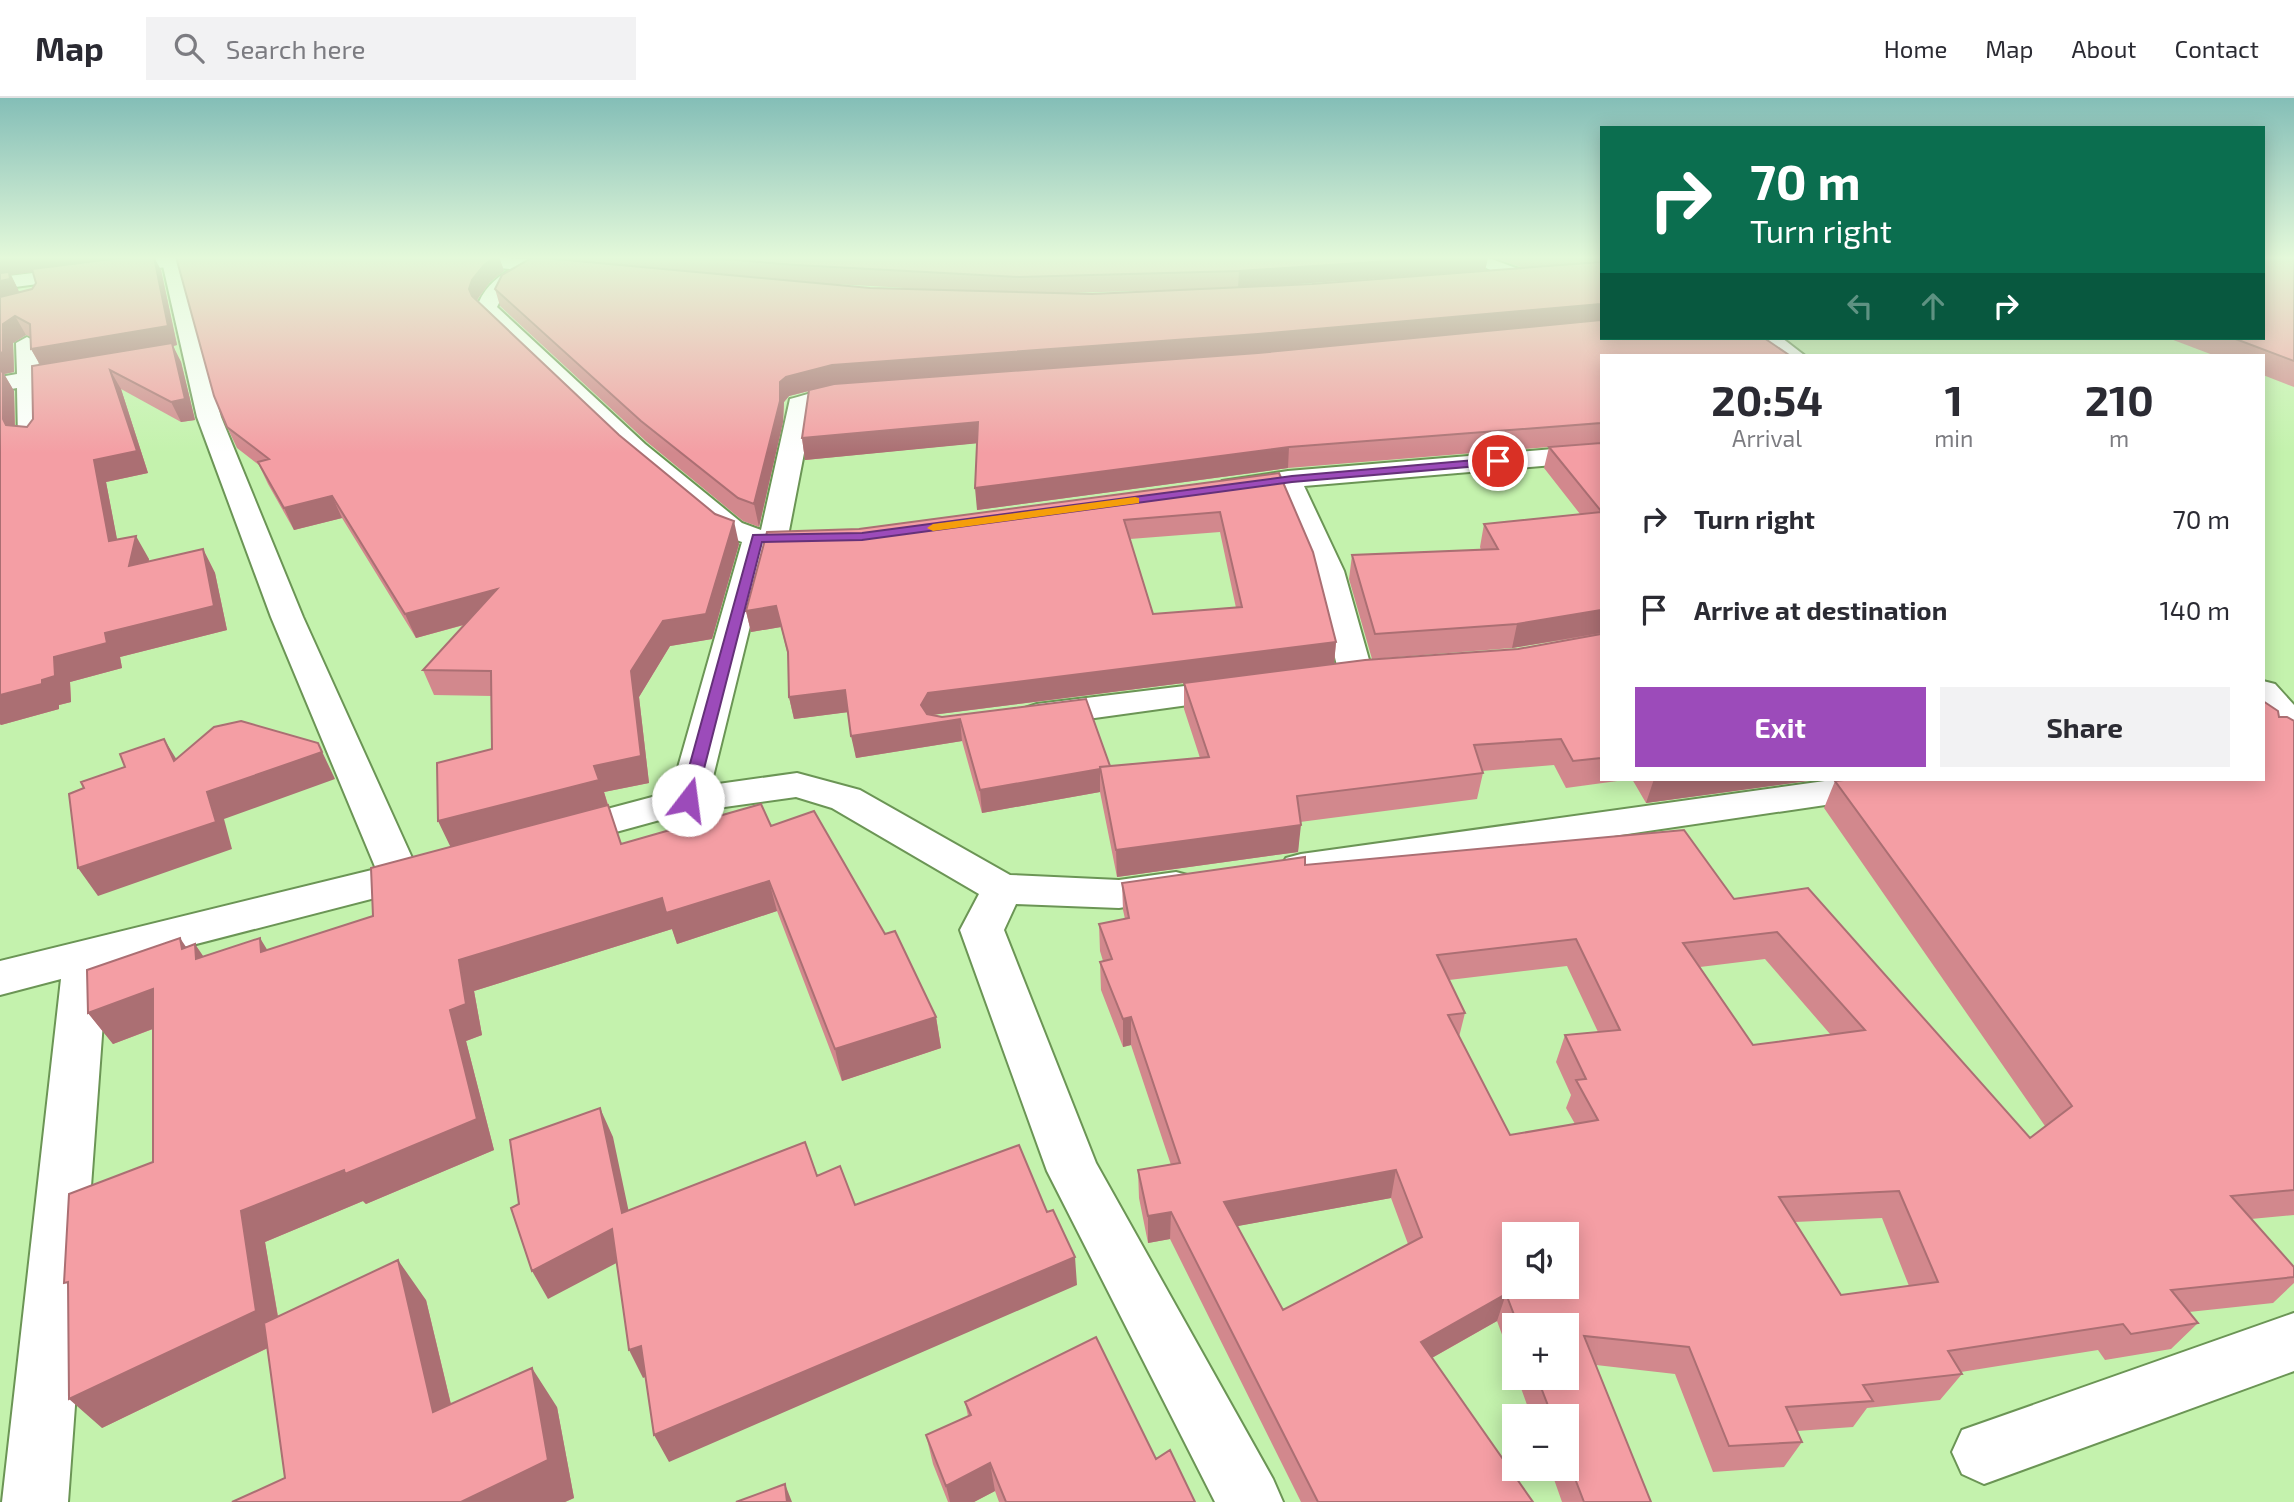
<!DOCTYPE html>
<html lang="en">
<head>
<meta charset="utf-8">
<style>
  :root { --surface:#fff; --page:#f2f2f3; --text:#2b2b33; --muted:#7c7c81; --line:#e1e1e2; --accent:#9c4bba }
  body { margin:0; font-family:"Exo 2",sans-serif; background:var(--page); color:var(--text); height:100vh; display:flex; flex-direction:column; font-size:26px; white-space:nowrap }
  * { box-sizing:border-box; margin:0 }
  p { font-size:23px; color:var(--muted) }
  .icon { flex:none; width:38px; height:38px; fill:none; stroke:currentColor; stroke-width:2; stroke-linecap:round; stroke-linejoin:round }
  .map { position:relative; flex:1; overflow:hidden }
  .sheet { position:absolute; left:1600px; top:256px; width:665px; height:427px; display:flex; flex-direction:column; background:var(--surface); border-radius:0px; box-shadow:0 4px 18px #0003 }
  .sheet>* { flex:none }
  .banner { position:absolute; left:1600px; top:28px; width:665px; height:214px; border-radius:0px; box-shadow:0 4px 18px #0003; background:#0b6e4f; color:#fff; overflow:hidden }
  .buttons { position:absolute; left:1502px; top:1124px; display:grid; gap:14px }
  .buttons a { display:grid; place-items:center; width:77px; height:77px; border-radius:0px; background:var(--surface); box-shadow:0 4px 18px #0003; font-size:35px }
  .pin { position:absolute; display:grid; place-items:center; width:60px; height:60px; color:#fff; margin:-30px; border:4px solid #fff; border-radius:50%; box-shadow:0 2px 7px #0007 }
  .me { position:absolute; width:77px; margin:-38px; rotate:15deg; stroke-linejoin:round; filter:drop-shadow(0 0 5px #0008) }
  .turn { display:flex; align-items:center; gap:24px; height:147px; padding:0 35px; font-size:32px }
  .turn .icon { width:91px; height:91px; stroke-width:2.5 }
  .turn b { display:block; font-size:49px; line-height:60px }
  .lanes { display:flex; align-items:center; height:66px; padding:0 35px; background:#0003; justify-content:center; gap:35px; direction:ltr }
  .lanes .off { opacity:.35 }
  .eta { display:flex; justify-content:space-evenly; align-items:center; height:119px; text-align:center }
  .eta b { font-size:42px; font-weight:700; line-height:49px }
  .cta { display:flex; gap:14px; margin-top:auto; padding:14px 35px }
  .cta a { flex:1; height:80px; border-radius:0px; background:var(--accent); color:#fff; font-size:28px; font-weight:700; line-height:80px; text-align:center }
  .cta a+a { background:var(--page); color:var(--text) }
  ul { padding:0; list-style:none }
  li { display:flex; align-items:center; gap:21px; height:91px; padding:0 35px }
  li div { flex:1 }
  li b { display:block; font-size:26px }
  li em { font-style:normal }
  header { display:flex; align-items:center; gap:42px; box-sizing:border-box; height:98px; padding:0 35px; background:var(--surface); border-bottom:2px solid var(--line) }
  header strong { font-size:33px }
  nav { display:flex; gap:38px; margin-inline-start:auto; font-size:24px }
  .search { width:490px; height:63px; background:var(--page); display:flex; align-items:center; gap:18px; box-sizing:border-box; padding:0 24px; border-radius:0px; color:var(--muted); font-size:26px }
  .map>svg:first-child { display:block }
  .lines { fill:none; stroke-linecap:round; stroke-linejoin:round }
  .street-casing { stroke:#6b9555; stroke-width:4 }
  .secondary-casing { stroke:#6b9555; stroke-width:4 }
  .street { fill:#fff; fill-rule:evenodd }
  .secondary { fill:#fff; fill-rule:evenodd }
  .wall { fill:#d2888d; fill-rule:evenodd }
  .shaded-wall { fill:#ab6f73 }
  .building { fill:#f49ea4; stroke:#ab6f73; stroke-width:2; fill-rule:evenodd }
  .route { fill:#9c4bba; stroke:#653179; stroke-width:2 }
  .slow { fill:#f59e0b }
</style>
</head>
<body>
<header>
<strong>Map</strong>
<div class="search"><svg class="icon" aria-label="search" viewBox="0 0 24 24"><circle cx="10" cy="10" r="6"/><path d="M15 15l6 6"/></svg>Search here</div>
<nav><a>Home</a><a>Map</a><a>About</a><a>Contact</a></nav>
</header>
<div class="map">
<svg width="2294" height="1404" viewBox="0 0 2294 1404">
  <rect width="100%" height="100%" fill="#c4f2ad"/>
  <g class="lines">
    <defs>
      <path id="street" d="M 161,159 L 193,159 L 190,163 L 178,165 L 221,319 L 303,519 L 413,762 L 422,760 L 437,764 L 443,774 L 437,784 L 107,869 L 68,1404 L 2,1404 L 61,881 L 0,897 L 0,863 L 376,771 L 271,519 L 197,319 Z
        M 1462,159 L 1486,159 L 1524,173 L 1526,177 L 1517,183 L 1510,181 Z
        M 534,163 L 543,168 L 540,172 L 505,193 L 497,209 L 645,346 L 742,425 L 761,432 L 790,301 C 814,295 843,283 868,289 L 872,294 L 868,299 L 810,310 L 810,324 L 787,443 L 783,449 L 769,451 L 711,687 L 797,675 L 860,692 L 1010,777 L 1119,782 L 1176,774 L 1191,778 L 1197,788 L 1191,798 L 1119,810 L 1016,806 L 1004,832 L 1096,1065 L 1273,1381 L 1283,1404 L 1215,1404 L 1047,1073 L 960,832 L 979,796 L 832,710 L 796,699 L 689,714 L 561,749 L 547,745 L 541,736 L 547,727 L 671,694 L 742,444 L 722,437 L 627,356 L 480,214 L 477,210 C 484,185 509,169 534,163 Z
        M 27,239 L 38,245 L 39,273 L 83,265 L 94,272 L 91,277 L 40,286 L 42,342 L 39,347 L 21,347 L 18,342 L 17,290 L 0,293 L 0,279 L 17,276 L 16,245 Z
        M 1759,240 L 1782,240 L 1804,257 L 1779,257 Z
        M 1601,347 L 1601,363 L 1304,388 L 1344,473 L 1373,576 L 1368,583 L 1356,586 L 1344,583 L 1339,576 L 1314,473 L 1279,391 L 1231,397 L 1222,395 L 1218,389 L 1222,383 L 1288,373 Z
        M 1234,582 L 1246,585 L 1251,592 L 1246,599 L 1037,628 L 1025,624 L 1019,617 L 1025,610 L 1037,606 Z
        M 2263,583 L 2275,586 L 2294,607 L 2294,629 L 2282,639 L 2263,643 Z
        M 1839,681 L 1939,681 L 1933,689 L 1920,693 L 1301,784 L 1286,780 L 1280,770 L 1286,760 L 1301,756 Z
        M 2294,1215 L 2294,1273 L 1984,1386 L 1962,1376 L 1952,1354 L 1962,1332 Z"/>
      <path id="secondary" d="M 164,159 L 213,159 L 204,164 L 0,191 L 0,179 Z
        M 424,159 L 493,159 L 574,165 L 583,171 L 574,177 L 433,164 Z"/>
    </defs>
    <!-- street casing -->
    <use href="#street" class="street-casing"/>
    <!-- secondary casing -->
    <use href="#secondary" class="secondary-casing"/>
    <!-- street -->
    <use href="#street" class="street"/>
    <!-- secondary -->
    <use href="#secondary" class="secondary"/>
  </g>
  <!-- wall -->
  <path class="wall" d="M 0,159 L 161,172 L 177,247 L 173,248 L 181,264 L 195,322 L 181,324 L 121,291 L 148,375 L 106,384 L 117,442 L 149,461 L 149,464 L 203,451 L 215,475 L 227,532 L 120,559 L 122,570 L 70,584 L 71,604 L 59,607 L 59,611 L 1,627 L 0,626 ZM 33,174 L 36,185 L 32,191 L 19,194 L 11,177 ZM 26,237 L 31,239 L 31,251 L 40,267 L 33,321 L 27,329 L 15,328 L 14,293 L 4,276 L 14,274 L 13,245 Z
    M 176,159 L 499,159 L 504,173 L 490,184 L 477,202 L 619,337 L 739,446 L 712,541 L 670,548 L 639,599 L 649,685 L 604,694 L 621,746 L 771,728 L 885,836 L 936,919 L 941,950 L 842,983 L 777,813 L 677,846 L 672,831 L 474,893 L 482,937 L 466,943 L 494,1052 L 366,1106 L 363,1103 L 265,1144 L 278,1218 L 426,1202 L 451,1306 L 557,1309 L 574,1400 L 565,1404 L 232,1404 L 285,1380 L 268,1250 L 102,1330 L 153,1064 L 153,931 L 113,946 L 88,915 L 186,849 L 204,859 L 267,852 L 373,818 L 450,749 L 492,651 L 492,598 L 434,597 L 423,572 L 464,527 L 416,540 L 342,420 L 294,432 L 268,386 L 259,367 L 237,350 L 227,329 Z
    M 521,159 L 1488,159 L 1485,173 L 1281,187 L 1312,186 L 1523,170 L 1493,159 L 1601,159 L 1601,536 L 1512,550 L 1372,561 L 1349,481 L 1352,457 L 1481,452 L 1480,449 L 1484,426 L 1580,416 L 1544,370 L 1549,349 L 1288,370 L 977,412 L 977,345 L 805,362 L 802,340 L 809,293 L 789,298 L 784,304 L 783,324 L 759,429 L 743,423 L 647,344 L 500,208 L 495,191 L 532,160 ZM 833,186 L 889,189 L 920,191 L 870,190 ZM 1171,192 L 1092,196 L 1068,195 Z
    M 2294,159 L 2294,289 L 2263,277 L 2263,257 L 2213,257 L 2168,240 L 2263,240 Z
    M 1279,375 L 1336,544 L 1334,566 L 932,617 L 942,619 L 1086,601 L 1110,668 L 1200,660 L 1184,611 L 1184,585 L 1518,551 L 1601,536 L 1601,681 L 1822,681 L 1646,705 L 1632,681 L 1566,690 L 1554,667 L 1482,673 L 1483,675 L 1477,701 L 1300,724 L 1298,754 L 1117,779 L 1100,694 L 982,715 L 962,643 L 856,660 L 848,614 L 794,621 L 789,599 L 788,558 L 781,529 L 751,534 L 746,513 L 859,431 ZM 1220,434 L 1236,510 L 1153,516 L 1130,441 Z
    M 2279,619 L 2294,623 L 2294,1117 L 2251,1121 L 2294,1169 L 2294,1185 L 2273,1205 L 2189,1214 L 2198,1225 L 2171,1251 L 2105,1262 L 2098,1252 L 1961,1274 L 1962,1276 L 1940,1302 L 1867,1310 L 1853,1329 L 1797,1333 L 1802,1344 L 1784,1369 L 1713,1374 L 1675,1276 L 1596,1267 L 1651,1404 L 1562,1404 L 1550,1370 L 1566,1370 L 1566,1318 L 1531,1318 L 1517,1279 L 1566,1279 L 1566,1227 L 1514,1227 L 1514,1269 L 1497,1223 L 1432,1260 L 1533,1404 L 1301,1404 L 1170,1141 L 1148,1145 L 1139,1100 L 1138,1072 L 1171,1067 L 1131,947 L 1123,949 L 1101,892 L 1100,864 L 1103,863 L 1100,853 L 1099,826 L 1125,821 L 1123,812 L 1122,785 L 1305,767 L 1734,801 L 1808,790 L 2030,1040 L 2045,1028 L 1824,710 L 1835,683 ZM 1765,861 L 1830,936 L 1753,947 L 1700,869 ZM 1567,868 L 1598,934 L 1565,937 L 1556,964 L 1571,997 L 1566,1010 L 1575,1026 L 1510,1037 L 1459,939 L 1465,915 L 1449,882 ZM 1391,1100 L 1408,1146 L 1283,1212 L 1237,1128 ZM 1882,1120 L 1909,1188 L 1841,1197 L 1795,1124 Z
    M 965,1304 L 1156,1361 L 1195,1404 L 999,1404 L 995,1393 L 974,1404 L 948,1404 L 933,1366 L 926,1337 L 968,1318 Z"/>
  <!-- shaded-wall -->
  <path class="shaded-wall" d="M 13,159 L 145,159 L 11,177 L 18,191 L 20,198 L 0,203 L 0,160 Z
    M 154,159 L 161,172 L 177,247 L 173,248 L 181,264 L 195,322 L 181,324 L 171,304 L 172,248 L 42,270 L 31,251 Z
    M 495,159 L 499,159 L 504,173 L 490,184 L 478,200 L 475,209 L 469,191 L 472,182 L 484,167 Z
    M 1447,159 L 1488,159 L 1485,173 L 1238,190 L 1239,173 Z
    M 1601,206 L 1601,224 L 1257,255 L 835,286 L 789,298 L 784,304 L 783,324 L 759,429 L 754,406 L 780,284 L 786,279 L 832,267 Z
    M 15,218 L 26,237 L 13,245 L 14,274 L 4,276 L 14,293 L 15,342 L 3,321 L 0,277 L 0,255 L 3,226 Z
    M 110,272 L 121,291 L 148,375 L 106,384 L 122,467 L 109,443 L 94,362 Z
    M 978,324 L 980,345 L 805,362 L 802,340 Z
    M 1289,349 L 1288,370 L 977,412 L 975,390 Z
    M 332,398 L 342,420 L 294,432 L 284,410 Z
    M 734,423 L 739,446 L 712,541 L 670,548 L 639,599 L 649,685 L 604,694 L 608,708 L 451,750 L 438,723 L 594,668 L 631,573 L 663,523 Z
    M 136,438 L 149,461 L 143,492 L 129,468 Z
    M 203,451 L 215,475 L 227,532 L 120,559 L 122,570 L 70,584 L 71,604 L 59,607 L 59,611 L 1,627 L 0,626 L 0,597 L 42,582 L 54,559 L 105,535 Z
    M 497,491 L 506,515 L 416,540 L 405,516 Z
    M 776,508 L 781,529 L 751,534 L 746,513 Z
    M 1601,512 L 1601,535 L 1512,550 L 1517,526 Z
    M 1336,544 L 1334,566 L 931,617 L 926,626 L 960,621 L 962,643 L 856,660 L 851,638 L 921,607 L 928,595 Z
    M 845,592 L 849,614 L 794,621 L 789,599 Z
    M 164,641 L 180,667 L 174,663 Z
    M 318,645 L 335,681 L 224,721 L 232,751 L 98,798 L 78,770 L 207,694 Z
    M 1100,671 L 1100,694 L 982,715 L 980,692 Z
    M 1654,681 L 1822,681 L 1646,705 Z
    M 1301,727 L 1298,754 L 1117,779 L 1116,752 Z
    M 769,783 L 777,813 L 677,846 L 672,831 L 474,893 L 482,937 L 466,943 L 494,1052 L 366,1106 L 363,1103 L 265,1144 L 282,1243 L 102,1330 L 69,1301 L 241,1113 L 344,1072 L 450,912 L 459,862 L 662,800 Z
    M 180,840 L 201,871 L 182,851 Z
    M 260,840 L 279,871 L 261,854 Z
    M 195,846 L 216,877 L 196,861 Z
    M 153,891 L 176,922 L 113,946 L 88,915 Z
    M 936,919 L 941,950 L 842,983 L 835,951 Z
    M 1131,919 L 1131,947 L 1123,949 L 1123,921 Z
    M 600,1010 L 613,1039 L 635,1143 L 622,1115 Z
    M 1396,1072 L 1391,1100 L 1222,1131 L 1224,1104 Z
    M 1171,1114 L 1170,1141 L 1148,1145 L 1148,1118 Z
    M 612,1131 L 626,1160 L 548,1201 L 532,1173 Z
    M 1075,1159 L 1077,1187 L 669,1364 L 654,1337 Z
    M 398,1162 L 426,1202 L 462,1353 L 433,1314 Z
    M 1506,1196 L 1497,1223 L 1414,1270 L 1421,1244 Z
    M 641,1248 L 655,1275 L 643,1280 L 629,1252 Z
    M 532,1270 L 557,1309 L 574,1400 L 565,1404 L 461,1404 Z
    M 990,1365 L 995,1393 L 974,1404 L 950,1404 L 946,1388 Z
    M 785,1386 L 792,1404 L 787,1404 Z"/>
  <!-- building -->
  <path class="building" d="M 128,159 L 154,159 L 168,228 L 31,251 L 30,226 L 15,218 L 3,226 L 3,254 L 0,255 L 0,199 L 32,191 L 36,185 L 32,171 Z
    M 176,159 L 495,159 L 484,167 L 472,182 L 469,191 L 472,198 L 619,337 L 715,416 L 734,423 L 706,516 L 663,523 L 631,573 L 641,658 L 594,668 L 599,682 L 438,723 L 437,665 L 492,651 L 491,573 L 423,572 L 497,491 L 405,516 L 332,398 L 284,410 L 258,364 L 269,361 L 227,329 L 214,298 Z
    M 533,159 L 870,190 L 1092,196 L 1312,186 L 1601,164 L 1601,206 L 1258,236 L 832,267 L 786,279 L 780,284 L 780,303 L 754,406 L 738,400 L 641,323 L 495,191 L 502,177 Z
    M 700,159 L 1447,159 L 1239,173 L 1019,179 L 796,167 Z
    M 2263,159 L 2294,159 L 2294,263 L 2233,240 L 2263,240 Z
    M 9,174 L 10,181 L 0,183 L 0,175 Z
    M 1601,222 L 1601,240 L 1764,240 L 1789,257 L 1601,257 L 1601,325 L 1289,349 L 975,390 L 978,324 L 802,340 L 809,292 L 834,286 L 1258,255 Z
    M 172,245 L 185,301 L 171,304 L 110,272 L 137,353 L 94,362 L 109,443 L 136,438 L 129,468 L 203,451 L 214,508 L 105,535 L 107,545 L 54,559 L 55,578 L 42,582 L 42,586 L 0,597 L 0,274 L 3,273 L 3,321 L 6,327 L 27,329 L 33,321 L 32,268 Z
    M 1601,345 L 1601,413 L 1549,349 Z
    M 1279,375 L 1313,454 L 1336,544 L 928,595 L 921,607 L 927,616 L 942,619 L 1086,601 L 1110,668 L 1100,669 L 1100,671 L 980,692 L 960,621 L 851,638 L 845,592 L 789,599 L 788,554 L 776,508 L 746,513 L 767,434 L 859,431 ZM 1220,414 L 1242,509 L 1153,516 L 1124,422 Z
    M 1601,414 L 1601,512 L 1517,526 L 1375,536 L 1352,457 L 1498,451 L 1484,426 Z
    M 1601,536 L 1601,660 L 1573,663 L 1561,641 L 1474,647 L 1483,675 L 1297,698 L 1301,727 L 1116,752 L 1100,669 L 1209,659 L 1184,585 L 1365,562 L 1518,551 Z
    M 2263,603 L 2278,613 L 2279,619 L 2287,619 L 2294,623 L 2294,1092 L 2231,1098 L 2294,1169 L 2294,1179 L 2171,1192 L 2198,1225 L 2131,1236 L 2123,1226 L 1948,1253 L 1962,1276 L 1863,1287 L 1873,1303 L 1786,1309 L 1802,1344 L 1729,1348 L 1689,1249 L 1584,1238 L 1651,1404 L 1584,1404 L 1566,1357 L 1566,1318 L 1552,1318 L 1537,1279 L 1566,1279 L 1566,1227 L 1518,1227 L 1506,1196 L 1421,1244 L 1533,1404 L 1318,1404 L 1171,1114 L 1148,1118 L 1138,1072 L 1180,1065 L 1131,919 L 1123,921 L 1100,864 L 1112,861 L 1099,826 L 1129,820 L 1122,785 L 1305,759 L 1305,767 L 1684,732 L 1734,801 L 1808,790 L 2030,1040 L 2072,1008 L 1835,683 L 1853,681 L 2263,681 ZM 1777,834 L 1865,932 L 1753,947 L 1683,845 ZM 1576,841 L 1620,932 L 1565,937 L 1586,981 L 1576,982 L 1598,1022 L 1510,1037 L 1448,917 L 1465,915 L 1437,857 ZM 1396,1072 L 1422,1139 L 1283,1212 L 1224,1104 ZM 1899,1093 L 1938,1184 L 1841,1197 L 1779,1099 ZM 1514,1136 L 1566,1136 L 1566,1188 L 1514,1188 Z
    M 241,623 L 318,645 L 322,654 L 207,694 L 216,724 L 78,770 L 69,696 L 84,690 L 81,684 L 125,669 L 120,656 L 164,641 L 174,663 L 214,629 Z
    M 761,706 L 771,728 L 814,713 L 885,836 L 895,833 L 936,919 L 835,951 L 769,783 L 666,815 L 662,800 L 459,862 L 466,906 L 450,912 L 477,1021 L 345,1076 L 344,1072 L 241,1113 L 256,1213 L 69,1301 L 68,1184 L 64,1185 L 69,1096 L 153,1064 L 153,891 L 88,915 L 87,872 L 180,840 L 182,851 L 195,846 L 196,861 L 260,840 L 261,854 L 373,818 L 371,770 L 608,707 L 621,746 Z
    M 600,1010 L 622,1115 L 805,1044 L 817,1078 L 840,1068 L 855,1107 L 1019,1047 L 1047,1114 L 1053,1112 L 1075,1159 L 654,1337 L 641,1248 L 629,1252 L 612,1131 L 532,1173 L 511,1110 L 519,1106 L 510,1042 Z
    M 398,1162 L 433,1314 L 532,1270 L 548,1362 L 461,1404 L 232,1404 L 285,1380 L 264,1225 Z
    M 1096,1239 L 1156,1361 L 1170,1352 L 1195,1404 L 1006,1404 L 990,1365 L 946,1388 L 926,1337 L 971,1317 L 965,1304 Z
    M 785,1386 L 787,1404 L 736,1404 Z"/>
  <!-- sky -->
  <linearGradient id="sky" x2="0" y2="1"><stop stop-color="#84beb7"/><stop offset="0.45" stop-color="#e4f9da"/><stop offset="1" stop-color="#e4f9da" stop-opacity="0"/></linearGradient>
  <rect width="2294" height="355" fill="url(#sky)"/>
  <!-- route -->
  <path class="route" d="M 1498,360 L 1502,361 L 1502,366 L 1292,384 L 862,442 L 762,444 L 696,702 L 688,707 L 680,702 L 753,437 L 862,435 L 1292,378 Z"/>
  <!-- slow -->
  <path class="slow" d="M 1135,399 L 1139,400 L 1139,405 L 933,433 L 927,430 L 933,426 Z"/>
</svg>
<div class="buttons">
<a><svg class="icon" aria-label="sound" viewBox="0 0 24 24"><path d="M4 9h4l5-4v14l-5-4H4zM17 9q2 3 0 6"/></svg></a>
<a>+</a>
<a>−</a>
</div>
<div class="pin" style="left:1498px;top:363px;background:#d93025"><svg class="icon" aria-label="arrive" viewBox="0 0 24 24"><path d="M6 21V4h12l-3 4 3 4H6"/></svg></div>
<svg class="me" style="left:688px;top:702px" viewBox="-20 -20 40 40"><circle r="19" fill="#fff"/><path d="M0-13L10 11 0 6-10 11z" fill="#9c4bba"/></svg>
<div class="banner">
<div class="turn"><svg class="icon" aria-label="right" viewBox="0 0 24 24"><path d="M7 20v-9h11M14 6l5 5-5 5"/></svg><div><b>70 m</b>Turn right</div></div>
<div class="lanes"><svg class="icon off" aria-label="left" viewBox="0 0 24 24"><path d="M17 20v-9H6M10 6l-5 5 5 5"/></svg><svg class="icon off" aria-label="ahead" viewBox="0 0 24 24"><path d="M12 20V5M6 11l6-6 6 6"/></svg><svg class="icon" aria-label="right" viewBox="0 0 24 24"><path d="M7 20v-9h11M14 6l5 5-5 5"/></svg></div>
</div>
<section class="sheet">
<div class="eta">
<div><b>20:54</b><p>Arrival</p></div>
<div><b>1</b><p>min</p></div>
<div><b>210</b><p>m</p></div>
</div>
<ul>
<li><svg class="icon" aria-label="right" viewBox="0 0 24 24"><path d="M7 20v-9h11M14 6l5 5-5 5"/></svg><div><b>Turn right</b></div><em>70 m</em></li>
<li><svg class="icon" aria-label="arrive" viewBox="0 0 24 24"><path d="M6 21V4h12l-3 4 3 4H6"/></svg><div><b>Arrive at destination</b></div><em>140 m</em></li>
</ul>
<div class="cta"><a>Exit</a><a>Share</a></div>
</section>
</div>
</body>
</html>
